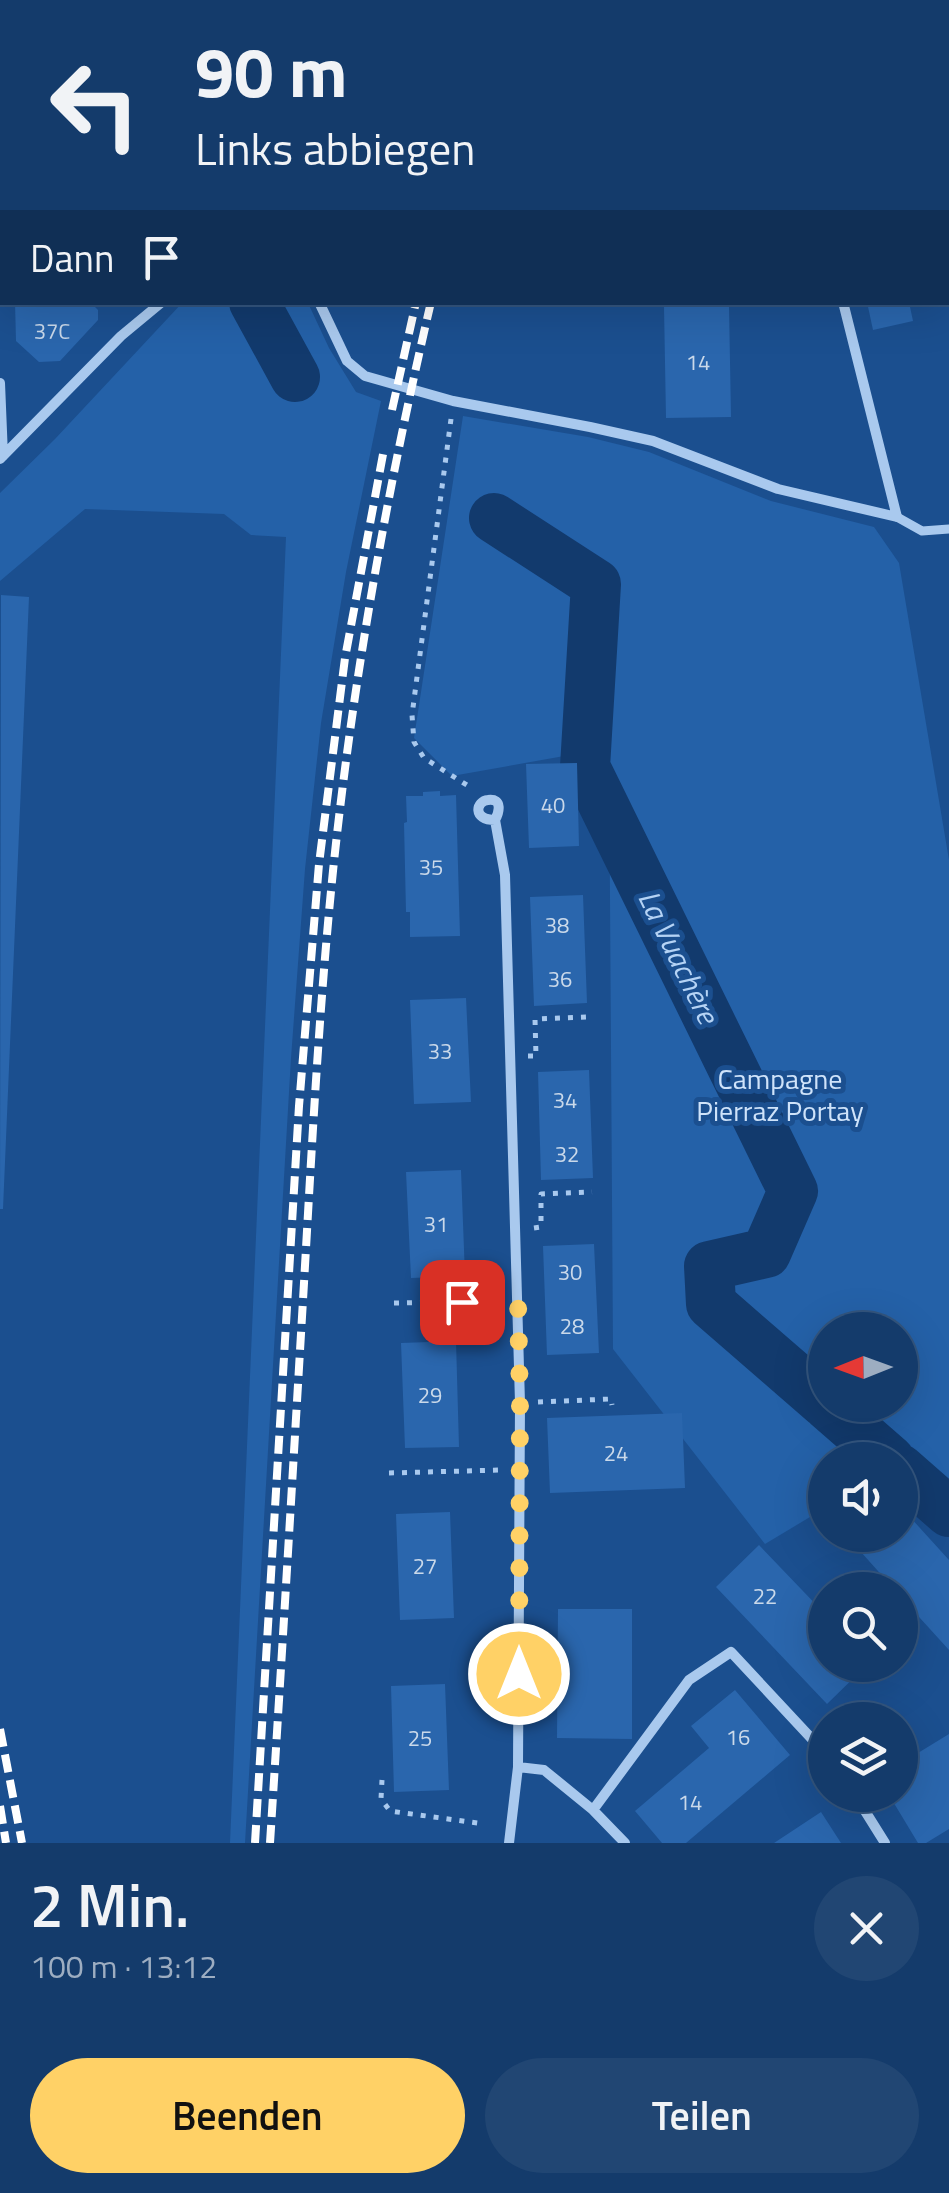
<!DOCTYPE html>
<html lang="de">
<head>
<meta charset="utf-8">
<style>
  :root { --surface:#143b6b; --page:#214673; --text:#f1f3f6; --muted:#9dadc1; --line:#33557e; --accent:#ffd166 }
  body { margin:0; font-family:"Titillium Web",sans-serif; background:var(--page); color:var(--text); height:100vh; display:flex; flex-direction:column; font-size:38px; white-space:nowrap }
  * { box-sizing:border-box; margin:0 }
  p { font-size:32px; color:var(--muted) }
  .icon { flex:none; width:55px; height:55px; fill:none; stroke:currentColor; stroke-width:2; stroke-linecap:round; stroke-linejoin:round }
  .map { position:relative; height:1843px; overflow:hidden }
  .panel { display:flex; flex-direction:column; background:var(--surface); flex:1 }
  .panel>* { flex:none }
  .banner { position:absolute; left:0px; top:0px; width:950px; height:305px; box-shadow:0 10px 40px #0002,0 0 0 2px var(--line); background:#143b6b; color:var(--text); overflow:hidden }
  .needle { width:65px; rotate:269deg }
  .controls { position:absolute; left:808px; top:1312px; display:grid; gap:20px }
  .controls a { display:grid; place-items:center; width:110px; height:110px; border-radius:50%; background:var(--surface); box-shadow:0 10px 40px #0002,0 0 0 2px var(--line); font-size:50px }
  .pin { position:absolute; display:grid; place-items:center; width:85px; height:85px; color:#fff; margin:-42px; border-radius:20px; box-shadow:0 5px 15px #0006 }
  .me { position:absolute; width:110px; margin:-55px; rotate:0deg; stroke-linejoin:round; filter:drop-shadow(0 0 8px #0008) }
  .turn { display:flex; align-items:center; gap:35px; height:210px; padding:0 30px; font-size:45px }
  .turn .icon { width:130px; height:130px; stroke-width:2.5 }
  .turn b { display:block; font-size:70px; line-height:85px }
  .then { display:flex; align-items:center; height:95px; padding:0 30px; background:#0003; gap:20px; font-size:38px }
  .round { display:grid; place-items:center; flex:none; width:105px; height:105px; border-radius:52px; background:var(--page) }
  .summary { display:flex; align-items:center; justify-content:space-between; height:170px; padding:0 30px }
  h1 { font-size:60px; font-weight:600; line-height:75px }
  .button { display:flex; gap:20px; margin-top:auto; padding:20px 30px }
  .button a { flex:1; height:115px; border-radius:60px; background:var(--accent); color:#111; font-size:40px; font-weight:600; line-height:115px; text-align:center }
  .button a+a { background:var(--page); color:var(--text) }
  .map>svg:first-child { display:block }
  .green { fill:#2461a8; fill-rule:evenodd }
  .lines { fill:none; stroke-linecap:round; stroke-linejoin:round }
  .river { stroke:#123a6d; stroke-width:50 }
  .building { fill:#2a66ad }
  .path { stroke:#a9c9ee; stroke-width:5; stroke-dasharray:5 8; stroke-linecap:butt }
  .service { stroke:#a9c9ee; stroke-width:8 }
  .pedestrian { stroke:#a9c9ee; stroke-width:9 }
  .minor { stroke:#a9c9ee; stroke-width:10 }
  .rail { stroke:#fff; stroke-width:8; stroke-dasharray:18 8; stroke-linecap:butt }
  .route { stroke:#ffd166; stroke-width:18; stroke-dasharray:0 32.4 }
  .labels { text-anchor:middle; stroke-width:10; stroke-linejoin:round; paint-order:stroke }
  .number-label { font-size:22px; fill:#cad9ea }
  .park-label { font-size:28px; fill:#cfe3fa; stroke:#1b4f8f }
  .water-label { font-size:30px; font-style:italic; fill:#b5d3f5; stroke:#1b4f8f }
</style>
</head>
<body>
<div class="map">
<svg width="949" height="1843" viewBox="0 0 949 1843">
  <rect width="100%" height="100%" fill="#1b4f8f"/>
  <!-- green -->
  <path class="green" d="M 183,302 L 308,303 L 329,348 L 356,392 L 381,401 L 346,572 L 321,723 L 305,869 L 291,1058 L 245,1843 L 230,1843 L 286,537 L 251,535 L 224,514 L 85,509 L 0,581 L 0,493 L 55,439 Z
    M 463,416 L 588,437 L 649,452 L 771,501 L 874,527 L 899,563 L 949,860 L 949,1508 L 900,1467 L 900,1460 L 825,1460 L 825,1508 L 765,1544 L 613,1349 L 609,748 L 452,776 L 414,738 ZM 825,1330 L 900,1330 L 900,1405 L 825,1405 Z"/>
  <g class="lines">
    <!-- river -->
    <path class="river" d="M 305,2 L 306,0
      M 254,302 L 295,377
      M 494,518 L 596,584 L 585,767 L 793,1191 L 766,1253 L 709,1266 L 711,1304 L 825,1403
      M 827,1405 L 890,1460
      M 900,1469 L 949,1512"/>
  </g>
  <!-- building -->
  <path class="building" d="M 15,302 L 90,302 L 98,310 L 98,320 L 60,361 L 39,362 L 16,341 Z
    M 867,302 L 909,302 L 913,321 L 873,330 Z
    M 729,306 L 731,417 L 666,418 L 664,307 Z
    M 1,595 L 29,597 L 3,1209 L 0,1209 Z
    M 577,763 L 579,846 L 529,848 L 526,764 Z
    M 440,791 L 440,796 L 456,795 L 460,936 L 410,937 L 410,912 L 406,912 L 404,823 L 407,822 L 406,796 L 423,796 L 423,792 Z
    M 583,895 L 587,1003 L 534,1006 L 530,897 Z
    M 466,998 L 471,1102 L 414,1104 L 410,1000 Z
    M 589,1070 L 593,1178 L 541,1180 L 538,1072 Z
    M 461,1170 L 465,1276 L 411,1278 L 406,1172 Z
    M 594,1244 L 599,1353 L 547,1355 L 543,1246 Z
    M 456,1341 L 459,1447 L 405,1448 L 401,1343 Z
    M 682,1413 L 685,1488 L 550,1493 L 547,1418 Z
    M 900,1506 L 949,1560 L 949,1650 L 900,1596 L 900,1590 L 895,1590 L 852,1542 L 860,1535 L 900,1535 Z
    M 450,1512 L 454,1618 L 400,1620 L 396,1514 Z
    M 759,1545 L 825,1614 L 825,1665 L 867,1665 L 827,1704 L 716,1587 Z
    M 558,1609 L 632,1609 L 632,1739 L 557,1738 Z
    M 445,1684 L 449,1790 L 394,1792 L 391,1686 Z
    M 735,1690 L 790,1755 L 686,1843 L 662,1843 L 635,1811 L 709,1748 L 691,1726 Z
    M 949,1734 L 949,1829 L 926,1843 L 918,1843 L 889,1795 L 900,1795 L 900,1764 Z
    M 821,1812 L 841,1843 L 774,1843 Z"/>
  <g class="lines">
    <!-- path -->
    <path class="path" d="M 451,419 L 412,715 L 414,742 L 424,758 L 470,787
      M 528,1056 L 536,1056 L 535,1019 L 586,1017
      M 534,1228 L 541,1227 L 541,1194 L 592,1192
      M 394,1303 L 500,1301
      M 538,1402 L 611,1399 L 612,1405
      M 389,1473 L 502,1470
      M 382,1780 L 381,1799 L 390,1811 L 485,1824"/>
    <!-- service -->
    <path class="service" d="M 156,0 L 156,2"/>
    <!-- pedestrian -->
    <path class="pedestrian" d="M 897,517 L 922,531 L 949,529"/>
    <!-- minor -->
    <path class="minor" d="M 763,0 L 764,2
      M 462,2 L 462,0
      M 319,302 L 347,361 L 365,376 L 453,401 L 590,427 L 653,441 L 778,489 L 897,517 L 843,302
      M 0,383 L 3,456
      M 0,459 L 121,336 L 162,302
      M 495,820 C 472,820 476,801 488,800 C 503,798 499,813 495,820 L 505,875 L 520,1403 L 518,1767 L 509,1843
      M 518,1767 L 544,1770 L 593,1810 L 625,1843
      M 855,1795 L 885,1843
      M 593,1810 L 689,1680 L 731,1652 L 825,1753"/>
    <!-- rail -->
    <path class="rail" d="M 500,2 L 501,0
      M 516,2 L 517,0
      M 392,410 L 416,302
      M 0,1729 L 22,1843
      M 0,1806 L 6,1843
      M 255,1843 L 299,1106 L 319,864 L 345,658 L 384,449
      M 270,1843 C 282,1656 293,1469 304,1283 C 312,1145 319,1008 333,871 C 353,679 387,490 431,302"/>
  </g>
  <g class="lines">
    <!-- route -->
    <path class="route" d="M 462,1302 L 518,1300 L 520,1403 L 519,1674"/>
  </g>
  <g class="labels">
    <!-- number labels -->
    <g class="number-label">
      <text x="52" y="339">37C</text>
      <text x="698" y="370">14</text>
      <text x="553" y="813">40</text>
      <text x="431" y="875">35</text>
      <text x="557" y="933">38</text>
      <text x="560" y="987">36</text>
      <text x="440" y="1059">33</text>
      <text x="565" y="1108">34</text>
      <text x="567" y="1162">32</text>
      <text x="436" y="1232">31</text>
      <text x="570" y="1280">30</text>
      <text x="572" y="1334">28</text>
      <text x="430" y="1403">29</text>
      <text x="616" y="1461">24</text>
      <text x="425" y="1574">27</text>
      <text x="765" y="1604">22</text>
      <text x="738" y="1745">16</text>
      <text x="420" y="1746">25</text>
      <text x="690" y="1810">14</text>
    </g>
    <!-- park labels -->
    <g class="park-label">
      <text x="780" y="1089">Campagne<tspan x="780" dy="32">Pierraz Portay</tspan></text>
    </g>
    <!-- water labels -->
    <g class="water-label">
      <text transform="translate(678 957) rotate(64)" y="10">La Vuachère</text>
    </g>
  </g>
</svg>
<div class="controls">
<a><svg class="needle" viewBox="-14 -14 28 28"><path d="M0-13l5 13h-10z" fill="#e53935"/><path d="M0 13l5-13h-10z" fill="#9dadc1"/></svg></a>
<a><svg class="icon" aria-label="sound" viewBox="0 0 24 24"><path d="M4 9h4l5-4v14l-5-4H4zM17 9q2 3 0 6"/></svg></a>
<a><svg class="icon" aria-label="search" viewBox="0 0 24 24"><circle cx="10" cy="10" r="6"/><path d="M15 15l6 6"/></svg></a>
<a><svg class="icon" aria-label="layers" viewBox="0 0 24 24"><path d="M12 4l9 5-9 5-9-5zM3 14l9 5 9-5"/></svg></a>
</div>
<div class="pin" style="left:462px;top:1302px;background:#d93025"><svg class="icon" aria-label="arrive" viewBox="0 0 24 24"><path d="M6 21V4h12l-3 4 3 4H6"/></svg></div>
<svg class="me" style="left:519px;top:1674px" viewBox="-20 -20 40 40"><circle r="17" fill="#ffd166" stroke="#fff" stroke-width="3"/><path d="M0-11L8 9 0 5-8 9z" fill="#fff"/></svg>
<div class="banner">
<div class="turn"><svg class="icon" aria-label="left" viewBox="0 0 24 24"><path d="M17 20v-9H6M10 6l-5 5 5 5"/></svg><div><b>90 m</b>Links abbiegen</div></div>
<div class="then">Dann<svg class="icon" aria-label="arrive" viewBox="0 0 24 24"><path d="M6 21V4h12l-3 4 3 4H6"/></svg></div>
</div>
</div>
<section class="panel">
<div class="summary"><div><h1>2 Min.</h1><p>100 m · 13:12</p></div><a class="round"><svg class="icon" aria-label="close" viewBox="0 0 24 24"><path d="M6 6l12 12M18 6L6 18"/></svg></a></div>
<div class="button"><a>Beenden</a><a>Teilen</a></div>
</section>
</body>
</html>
